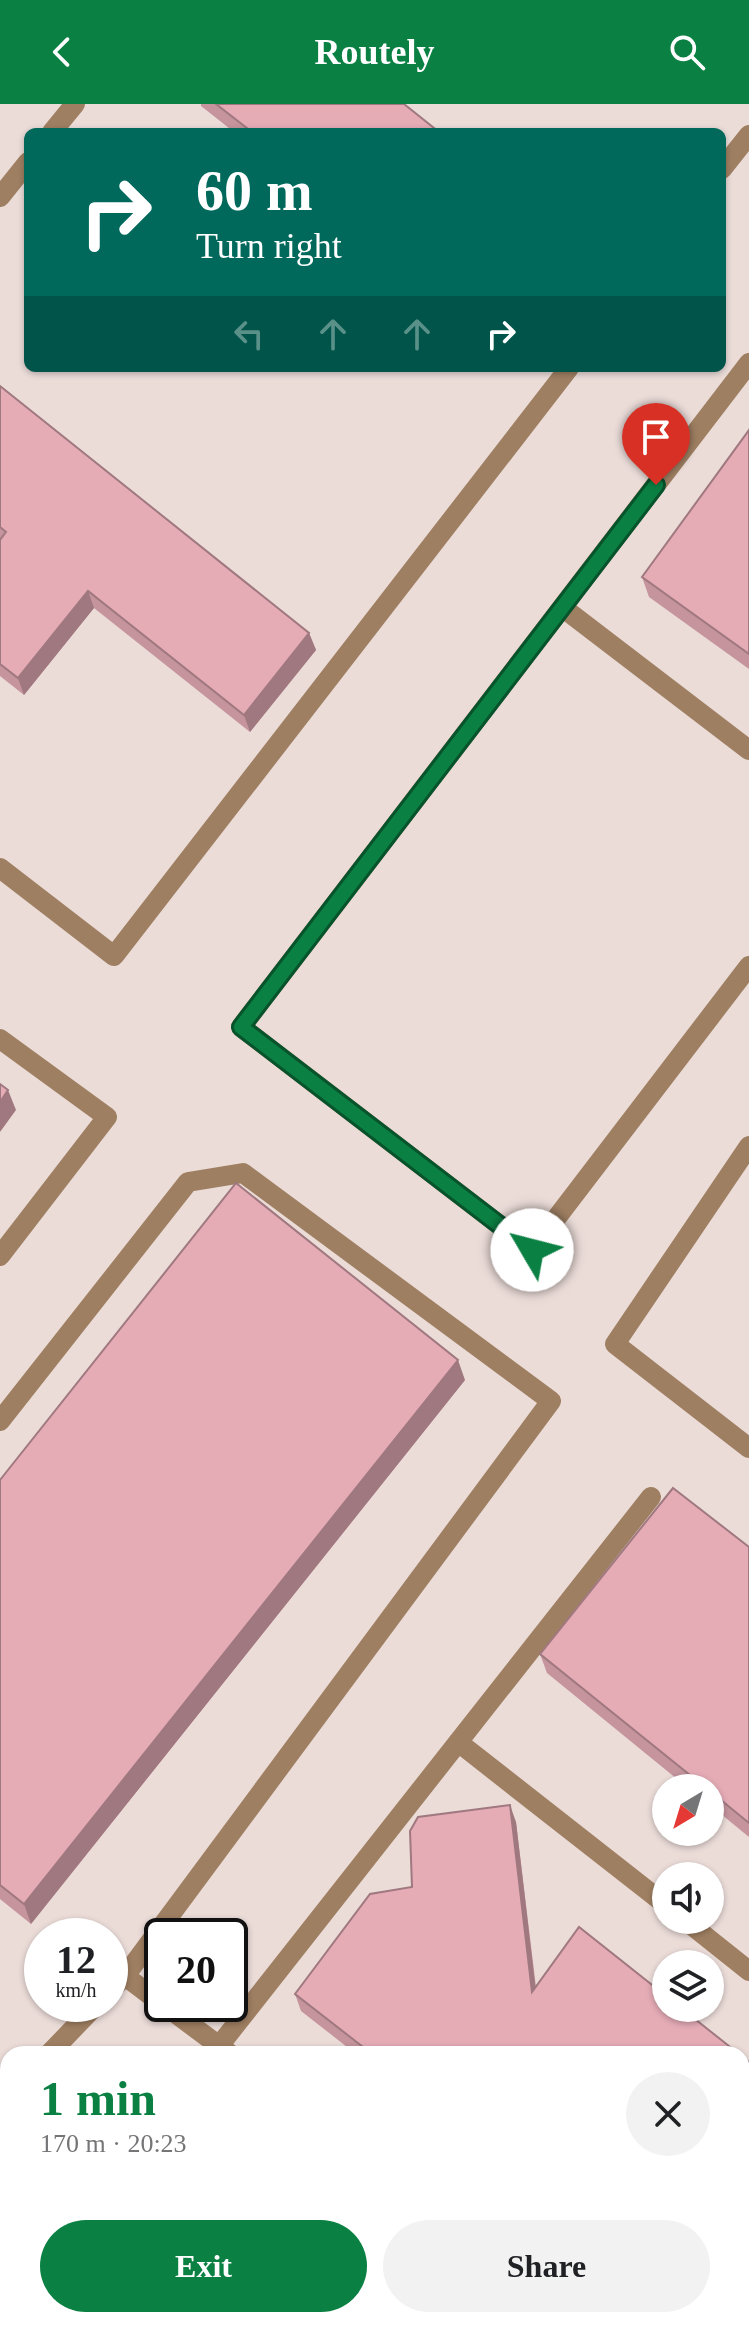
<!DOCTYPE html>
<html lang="en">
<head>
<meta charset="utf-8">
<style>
  :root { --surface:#fff; --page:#f2f2f2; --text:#202124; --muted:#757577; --accent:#0b8043 }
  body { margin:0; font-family:"Times New Roman",serif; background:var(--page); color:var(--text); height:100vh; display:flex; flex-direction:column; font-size:30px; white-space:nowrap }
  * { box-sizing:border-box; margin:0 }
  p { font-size:26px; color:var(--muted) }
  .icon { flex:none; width:44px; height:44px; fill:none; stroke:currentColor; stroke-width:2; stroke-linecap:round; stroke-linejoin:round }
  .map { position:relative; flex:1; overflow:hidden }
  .side { position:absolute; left:0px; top:1942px; width:750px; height:282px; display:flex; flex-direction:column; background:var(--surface); border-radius:24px 24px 0 0; box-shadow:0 2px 6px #0004 }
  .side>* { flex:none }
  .guide { position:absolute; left:24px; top:24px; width:702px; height:244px; border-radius:12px; box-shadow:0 2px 6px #0004; background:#00695c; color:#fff; overflow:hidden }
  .needle { width:52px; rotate:218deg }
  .buttons { position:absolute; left:652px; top:1670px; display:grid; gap:16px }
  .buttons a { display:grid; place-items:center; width:72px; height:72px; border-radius:50%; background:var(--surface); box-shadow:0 2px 6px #0004; font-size:40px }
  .speed { position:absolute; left:24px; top:1814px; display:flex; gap:16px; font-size:40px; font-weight:700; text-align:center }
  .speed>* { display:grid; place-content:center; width:104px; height:104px; border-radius:50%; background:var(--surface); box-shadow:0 2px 6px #0004; line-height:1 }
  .speed small { font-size:20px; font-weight:400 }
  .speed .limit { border:4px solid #111; border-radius:12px; background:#fff; color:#111 }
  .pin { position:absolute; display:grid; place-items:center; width:68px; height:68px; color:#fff; margin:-82px -34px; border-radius:50% 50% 50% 0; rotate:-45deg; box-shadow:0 0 8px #0007 }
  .pin .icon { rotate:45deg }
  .me { position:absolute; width:88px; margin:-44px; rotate:307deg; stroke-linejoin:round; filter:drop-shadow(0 0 6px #0008) }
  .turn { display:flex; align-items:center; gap:28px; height:168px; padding:0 40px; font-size:36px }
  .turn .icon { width:104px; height:104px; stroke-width:2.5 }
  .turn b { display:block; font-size:56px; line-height:68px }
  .lanes { display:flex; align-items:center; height:76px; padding:0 40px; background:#0003; justify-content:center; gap:40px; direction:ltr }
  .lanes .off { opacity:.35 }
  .round { display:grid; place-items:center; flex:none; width:84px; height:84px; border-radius:42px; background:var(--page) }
  .head { display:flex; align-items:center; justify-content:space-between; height:136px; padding:0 40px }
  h1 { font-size:48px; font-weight:600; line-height:60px; color:var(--accent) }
  .primary-button { display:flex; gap:16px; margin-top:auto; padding:16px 40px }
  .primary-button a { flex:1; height:92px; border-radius:48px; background:var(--accent); color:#fff; font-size:32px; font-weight:600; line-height:92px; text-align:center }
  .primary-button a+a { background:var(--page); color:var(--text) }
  header { display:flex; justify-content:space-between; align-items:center; height:104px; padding:0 40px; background:var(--accent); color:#fff; font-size:36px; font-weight:600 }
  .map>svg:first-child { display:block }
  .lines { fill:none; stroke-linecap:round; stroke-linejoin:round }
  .minor { stroke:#9f7f62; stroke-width:20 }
  .wall { fill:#c5949d }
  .shaded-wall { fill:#a0787f }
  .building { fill:#e5acb6; stroke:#a0787f; stroke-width:2 }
  .route-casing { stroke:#07532c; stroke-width:20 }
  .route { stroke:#0b8043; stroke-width:14 }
</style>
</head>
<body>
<header><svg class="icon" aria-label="back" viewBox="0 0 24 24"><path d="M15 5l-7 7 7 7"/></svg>Routely<svg class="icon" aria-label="search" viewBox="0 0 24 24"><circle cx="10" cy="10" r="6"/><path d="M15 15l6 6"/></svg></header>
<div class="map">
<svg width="749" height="2223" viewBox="0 0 749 2223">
  <rect width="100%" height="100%" fill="#ebdcd8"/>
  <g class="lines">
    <!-- minor -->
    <path class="minor" d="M 52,28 L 75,0
      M 722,65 L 749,31
      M 0,93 L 28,58
      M 749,259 L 241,923 L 532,1146 L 749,862
      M 562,503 L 749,646
      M 0,764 L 114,852 L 569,264
      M 0,935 L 107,1013 L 0,1152
      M 749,1042 L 615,1240 L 749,1344
      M 0,1317 L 188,1078 L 243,1069 L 551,1297 L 125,1872 L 110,1887
      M 458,1638 L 666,1801
      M 685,1816 L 749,1867
      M 125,1872 L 162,1900
      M 163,1900 L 230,1950
      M 219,1942 L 651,1393
      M 49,1950 L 97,1900
      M 0,1994 L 8,2000
      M 302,2216 L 312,2223
      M 586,2216 L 596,2223"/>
  </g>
  <!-- wall -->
  <path class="wall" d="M 201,0 L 404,0 L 439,28 L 234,28 L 201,2 Z
    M 0,282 L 309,529 L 316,546 L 250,628 L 94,504 L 24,591 L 0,572 Z
    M 749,326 L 749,565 L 649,493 L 642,473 Z
    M 465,1276 L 31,1820 L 0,1795 L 0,1376 Z
    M 749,1443 L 749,1733 L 710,1701 L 710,1684 L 688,1684 L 547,1569 L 540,1550 Z
    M 516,1718 L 536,1883 L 739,1950 L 356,1950 L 301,1907 L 295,1890 L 412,1783 Z
    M 742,1953 L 749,1958 L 749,2223 L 735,2223 L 726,2216 L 742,2216 Z"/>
  <!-- shaded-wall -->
  <path class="shaded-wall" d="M 88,487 L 94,504 L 24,591 L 18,574 Z
    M 309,529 L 316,546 L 250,628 L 244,611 Z
    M 8,986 L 16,1006 L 0,1028 L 0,998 Z
    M 458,1256 L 465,1276 L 31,1820 L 24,1800 Z
    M 510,1701 L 516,1718 L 538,1905 L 532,1888 Z"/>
  <!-- building -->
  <path class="building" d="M 216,0 L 404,0 L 439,28 L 252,28 Z
    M 0,282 L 309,529 L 244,611 L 88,487 L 18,574 L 0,560 L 0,436 L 6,428 L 0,423 Z
    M 749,326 L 749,550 L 642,473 Z
    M 0,980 L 8,986 L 0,998 Z
    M 236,1079 L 458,1256 L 24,1800 L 0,1781 L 0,1376 Z
    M 673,1384 L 749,1443 L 749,1719 L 710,1687 L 710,1684 L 706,1684 L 540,1550 Z
    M 510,1701 L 532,1888 L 579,1823 L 666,1892 L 666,1904 L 681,1904 L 739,1950 L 372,1950 L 295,1890 L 370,1790 L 412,1783 L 410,1727 L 418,1713 Z
    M 742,1953 L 749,1958 L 749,2211 L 742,2212 Z"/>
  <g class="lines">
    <defs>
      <path id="route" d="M 532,1146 L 241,923 L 656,381"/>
    </defs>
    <!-- route casing -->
    <use href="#route" class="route-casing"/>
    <!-- route -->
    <use href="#route" class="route"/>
  </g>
</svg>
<div class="buttons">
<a><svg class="needle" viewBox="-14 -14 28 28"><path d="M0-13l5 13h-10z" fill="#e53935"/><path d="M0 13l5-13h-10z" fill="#757577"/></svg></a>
<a><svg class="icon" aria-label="sound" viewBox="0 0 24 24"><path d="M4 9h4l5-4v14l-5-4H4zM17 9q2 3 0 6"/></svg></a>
<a><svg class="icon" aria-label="layers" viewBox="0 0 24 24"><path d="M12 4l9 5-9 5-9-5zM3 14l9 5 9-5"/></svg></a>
</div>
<div class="speed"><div>12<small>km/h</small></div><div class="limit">20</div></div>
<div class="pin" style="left:656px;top:381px;background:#d93025"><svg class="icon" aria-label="arrive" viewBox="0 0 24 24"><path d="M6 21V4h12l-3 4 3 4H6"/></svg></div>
<svg class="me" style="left:532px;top:1146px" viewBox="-20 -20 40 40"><circle r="19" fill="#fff"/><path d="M0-13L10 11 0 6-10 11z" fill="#0b8043"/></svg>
<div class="guide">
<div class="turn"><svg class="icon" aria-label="right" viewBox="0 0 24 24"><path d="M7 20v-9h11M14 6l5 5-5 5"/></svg><div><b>60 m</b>Turn right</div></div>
<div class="lanes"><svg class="icon off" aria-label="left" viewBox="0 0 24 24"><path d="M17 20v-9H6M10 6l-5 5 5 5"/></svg><svg class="icon off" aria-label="ahead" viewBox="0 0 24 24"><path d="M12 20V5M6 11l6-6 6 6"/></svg><svg class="icon off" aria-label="ahead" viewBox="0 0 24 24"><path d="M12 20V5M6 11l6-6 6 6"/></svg><svg class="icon" aria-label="right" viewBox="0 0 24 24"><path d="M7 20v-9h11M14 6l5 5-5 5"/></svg></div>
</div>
<section class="side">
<div class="head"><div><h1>1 min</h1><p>170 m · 20:23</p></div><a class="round"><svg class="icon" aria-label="close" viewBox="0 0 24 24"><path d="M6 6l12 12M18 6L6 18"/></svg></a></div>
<div class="primary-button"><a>Exit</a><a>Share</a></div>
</section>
</div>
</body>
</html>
